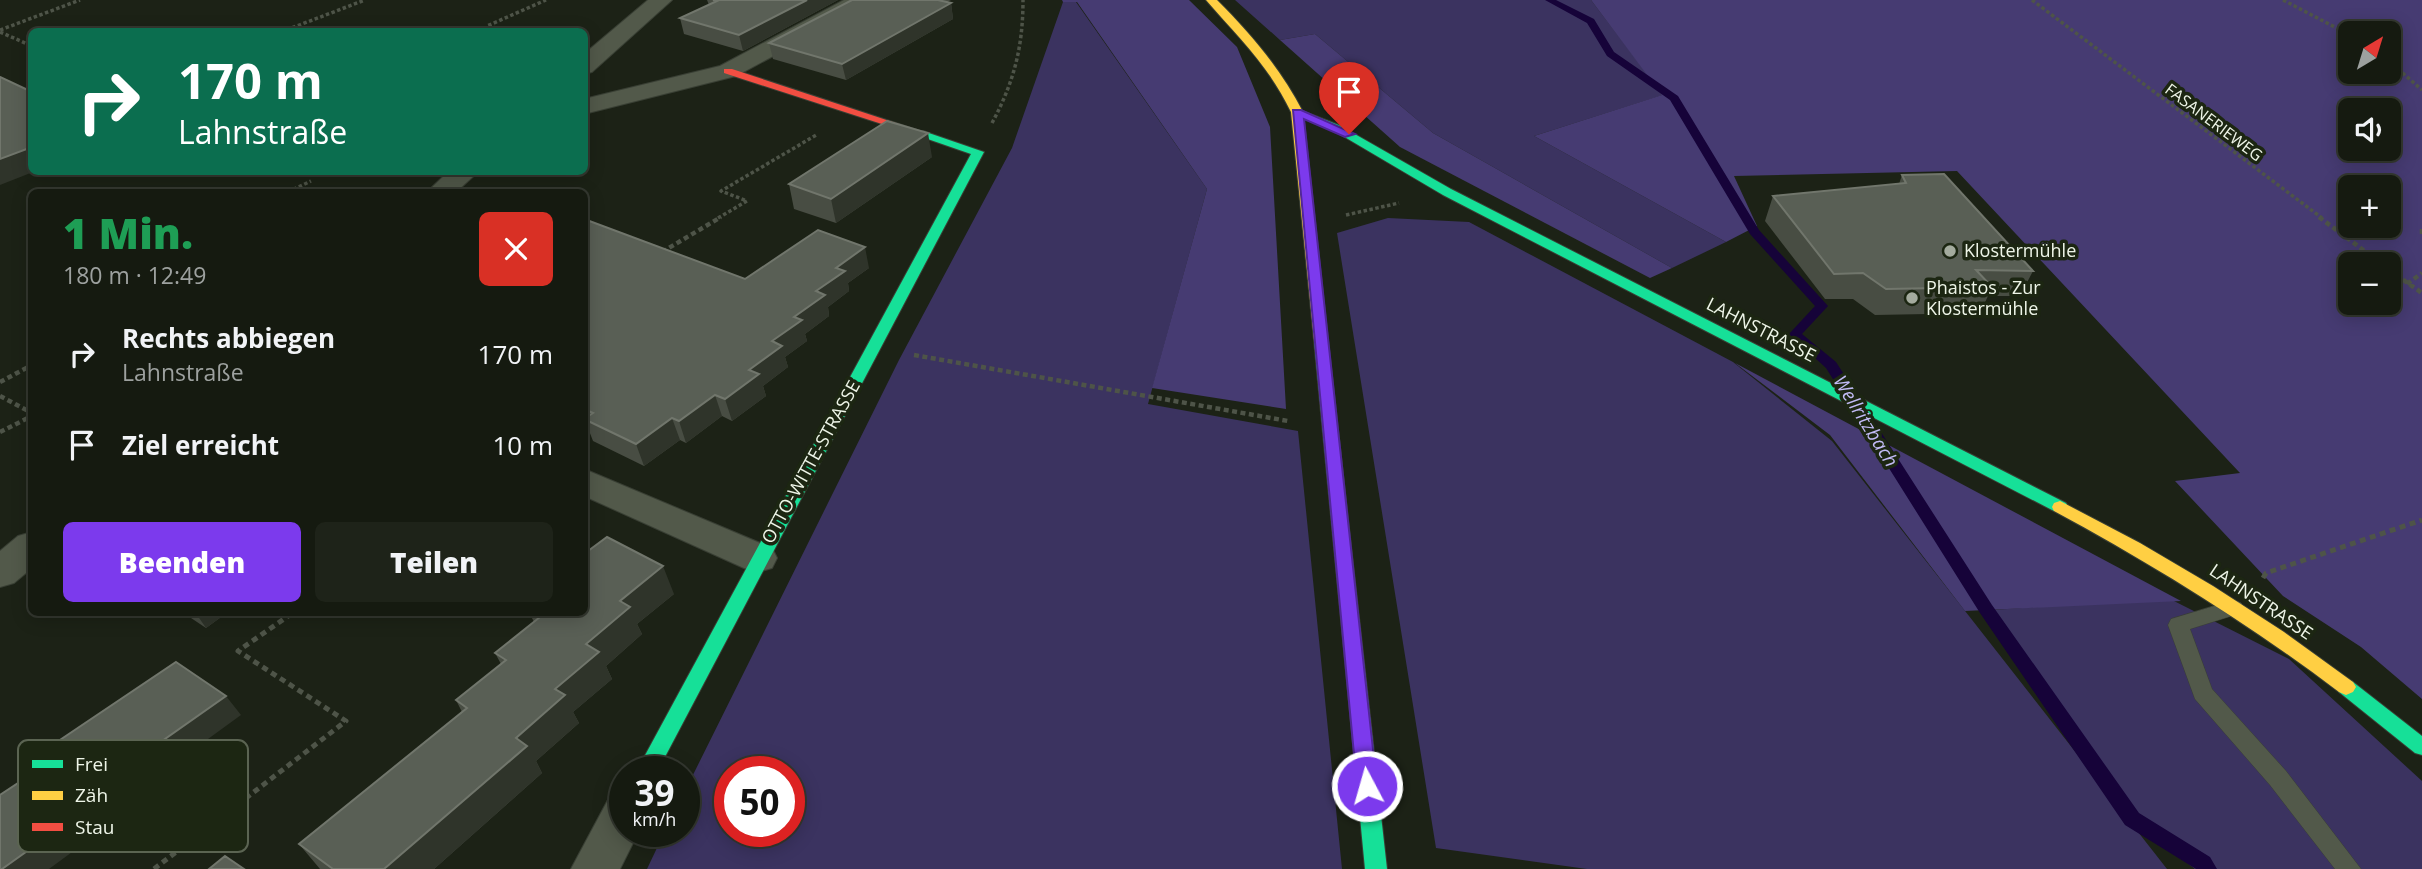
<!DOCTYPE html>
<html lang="de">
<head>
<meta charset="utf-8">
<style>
  :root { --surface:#151a10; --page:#1e2319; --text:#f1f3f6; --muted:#9da19f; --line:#343830; --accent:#7c3aed }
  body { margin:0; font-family:"Open Sans",sans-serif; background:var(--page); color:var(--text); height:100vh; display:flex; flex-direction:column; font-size:26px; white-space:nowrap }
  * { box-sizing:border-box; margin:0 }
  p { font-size:23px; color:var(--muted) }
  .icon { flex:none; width:38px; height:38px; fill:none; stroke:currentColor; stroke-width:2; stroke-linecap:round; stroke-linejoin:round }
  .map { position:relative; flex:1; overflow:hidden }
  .sheet { position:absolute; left:28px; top:189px; width:560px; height:427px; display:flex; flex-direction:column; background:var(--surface); border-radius:10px; box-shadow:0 4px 18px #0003,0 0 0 2px var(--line) }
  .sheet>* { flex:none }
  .top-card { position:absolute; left:28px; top:28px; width:560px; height:147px; border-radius:10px; box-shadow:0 4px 18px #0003,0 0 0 2px var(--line); background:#0b6e4f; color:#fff; overflow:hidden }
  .needle { width:46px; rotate:38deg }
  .buttons { position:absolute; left:2338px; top:21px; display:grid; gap:14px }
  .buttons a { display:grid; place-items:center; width:63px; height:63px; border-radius:10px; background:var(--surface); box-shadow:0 4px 18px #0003,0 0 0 2px var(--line); font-size:35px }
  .speed { position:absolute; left:609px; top:756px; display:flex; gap:14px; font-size:35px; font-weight:700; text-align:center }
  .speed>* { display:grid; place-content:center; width:91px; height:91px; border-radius:50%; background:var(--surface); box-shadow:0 4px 18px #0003,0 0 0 2px var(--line); line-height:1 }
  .speed small { font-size:18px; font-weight:400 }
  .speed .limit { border:10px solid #d22; background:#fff; color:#111 }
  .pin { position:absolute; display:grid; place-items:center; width:60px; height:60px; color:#fff; margin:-72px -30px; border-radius:50% 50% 50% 0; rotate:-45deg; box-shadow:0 0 7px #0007 }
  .pin .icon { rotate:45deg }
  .me { position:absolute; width:77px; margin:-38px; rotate:354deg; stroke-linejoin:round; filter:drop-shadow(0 0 5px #0008) }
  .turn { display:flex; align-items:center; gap:24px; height:147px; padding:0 35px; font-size:32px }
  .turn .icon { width:91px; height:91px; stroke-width:2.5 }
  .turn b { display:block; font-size:49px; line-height:60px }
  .round { display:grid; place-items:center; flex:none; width:74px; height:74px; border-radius:10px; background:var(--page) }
  .summary { display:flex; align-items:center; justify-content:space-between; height:119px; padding:0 35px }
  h1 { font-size:42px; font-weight:800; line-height:52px; color:#1e9e55 }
  .button { display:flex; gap:14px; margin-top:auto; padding:14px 35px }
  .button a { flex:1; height:80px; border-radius:10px; background:var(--accent); color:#fff; font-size:28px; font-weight:800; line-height:80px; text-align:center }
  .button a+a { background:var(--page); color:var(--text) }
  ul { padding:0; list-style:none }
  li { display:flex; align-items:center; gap:21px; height:91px; padding:0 35px }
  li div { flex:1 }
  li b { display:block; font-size:26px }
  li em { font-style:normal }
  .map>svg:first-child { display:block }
  .green { fill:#3b3360; fill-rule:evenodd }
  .forest { fill:#463b72; fill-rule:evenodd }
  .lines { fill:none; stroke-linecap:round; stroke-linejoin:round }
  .stream { fill:#160339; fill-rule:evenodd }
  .lane-casing { stroke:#393f34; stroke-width:1 }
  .street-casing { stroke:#393f34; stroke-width:2 }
  .fast-casing { stroke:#393f34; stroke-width:2 }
  .slow-casing { stroke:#393f34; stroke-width:2 }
  .jam-casing { stroke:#393f34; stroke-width:2 }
  .path-far2 { stroke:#4e5448; stroke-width:3.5; stroke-dasharray:3.5 2.5; stroke-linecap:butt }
  .path-far1 { stroke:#4e5448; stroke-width:4.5; stroke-dasharray:5 3.5; stroke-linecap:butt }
  .path { stroke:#4e5448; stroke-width:5; stroke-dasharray:6 4.5; stroke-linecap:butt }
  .lane { fill:#52594a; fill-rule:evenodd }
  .street { fill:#52594a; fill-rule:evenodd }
  .fast { fill:#16e098; fill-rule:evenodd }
  .slow { fill:#ffcf43; fill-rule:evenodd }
  .jam { fill:#f24e42; fill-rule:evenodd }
  .wall { fill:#484d43 }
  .shaded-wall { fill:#2f342a }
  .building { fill:#595f55; stroke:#71766c; stroke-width:2 }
  .route { fill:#7c3aed; stroke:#51269a; stroke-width:2 }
  .poi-dot { fill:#a4ab9e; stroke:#1c2612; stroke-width:2.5 }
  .labels { text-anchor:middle; stroke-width:7; stroke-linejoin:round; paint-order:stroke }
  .far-street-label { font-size:16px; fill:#eef5e8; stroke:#1c2612 }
  .poi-label { font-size:18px; fill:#eef5e8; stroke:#1c2612; text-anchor:start }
  .street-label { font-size:18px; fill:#eef5e8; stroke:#1c2612 }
  .water-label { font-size:19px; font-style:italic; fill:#c2bbf6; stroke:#1c2612 }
  .key { fill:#1c2612; stroke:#5b6452; stroke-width:2 }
  .key-label { font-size:19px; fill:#eef5e8 }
</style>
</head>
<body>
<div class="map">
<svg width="2422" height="869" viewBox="0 0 2422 869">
  <rect width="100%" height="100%" fill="#1c2216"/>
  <!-- green -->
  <path class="green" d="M 1235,0 L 1591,0 L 1663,95 L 1534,136 L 1726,242 L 1672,268 L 1433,133 L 1315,34 L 1280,40 Z
    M 1063,2 L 1076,2 L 1207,189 L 1148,404 L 1298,431 L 1342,869 L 647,869 L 665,831 L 684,831 L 684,793 L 899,360 L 1012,148 ZM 730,772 L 789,772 L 789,831 L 730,831 Z
    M 1388,218 L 1469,222 L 1733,362 L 1832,441 L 2167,869 L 1587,869 L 1436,848 L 1337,233 Z
    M 2170,599 L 2289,659 L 2422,781 L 2422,869 L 2195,869 L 2132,819 L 1991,610 Z"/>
  <!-- forest -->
  <path class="forest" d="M 1062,0 L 1189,0 L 1237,47 L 1270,127 L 1286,409 L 1152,388 L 1207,189 L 1077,2 L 1063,2 Z
    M 1591,0 L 2422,0 L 2422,699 L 2361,647 L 2283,596 L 2175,481 L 2240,473 L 1957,171 L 1734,176 L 1757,226 L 1726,242 L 1534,136 L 1662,95 ZM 2350,33 L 2389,33 L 2389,72 L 2350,72 ZM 2350,110 L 2389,110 L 2389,149 L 2350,149 ZM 2350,187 L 2389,187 L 2389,226 L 2350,226 ZM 2350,264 L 2389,264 L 2389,303 L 2350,303 Z
    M 1315,34 L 1433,133 L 1672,268 L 1650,278 L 1400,147 L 1280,40 Z
    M 1735,363 L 2181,601 L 1965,611 L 1830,435 Z"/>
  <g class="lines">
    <!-- stream -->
    <path class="stream" d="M 1545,0 L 1556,0 L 1594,19 L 1614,52 L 1678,96 L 1759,230 L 1828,306 L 1802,334 L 1836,362 L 1992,605 L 2139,813 L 2210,857 L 2217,869 L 2196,869 L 2125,825 L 1980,613 L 1826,368 L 1789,334 L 1815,306 L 1750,234 L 1670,100 L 1607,56 L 1587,23 Z"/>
    <defs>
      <path id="lane" d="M 2234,600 L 2241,603 L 2244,608 L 2241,613 L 2190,629 L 2212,689 L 2286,771 L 2361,869 L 2335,869 L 2270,785 L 2195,699 L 2168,625 L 2171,619 Z"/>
      <path id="street" d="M 648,0 L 672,0 L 592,72 L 584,74 L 584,54 Z
        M 844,0 L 871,0 L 868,5 L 736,76 L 584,114 L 584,99 L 720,66 Z
        M 448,172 L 478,172 L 456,192 L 427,192 Z
        M 584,469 L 772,548 L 777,558 L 772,568 L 758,572 L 744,568 L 584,496 Z
        M 32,532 L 32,568 L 14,583 L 0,587 L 0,551 L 18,536 Z
        M 625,792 L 625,831 L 639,831 L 620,869 L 571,869 L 609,798 Z"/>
      <path id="fast" d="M 1297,109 L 1339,125 L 1451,189 L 2066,503 L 2068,507 L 2066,511 L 2054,511 L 1443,195 L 1331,129 L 1293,114 L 1291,112 Z
        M 923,131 L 984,152 L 657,772 L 636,772 L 971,154 L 919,136 L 917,134 Z
        M 1321,336 L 1328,340 L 1387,869 L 1365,869 L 1314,340 Z
        M 2346,679 L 2353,682 L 2422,736 L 2422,755 L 2415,753 L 2339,692 L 2336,687 L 2339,682 Z"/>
      <path id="slow" d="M 1206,0 L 1217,0 C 1251,34 1281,69 1303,112 L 1328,340 L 1326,343 L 1316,343 L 1314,340 L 1291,112 C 1269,66 1239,38 1206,0 Z
        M 2060,501 L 2140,543 L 2213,586 L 2284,632 L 2353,682 L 2356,687 L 2353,692 L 2346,695 L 2339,692 C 2249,624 2154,565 2054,511 L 2052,507 L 2054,503 Z"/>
      <path id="jam" d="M 724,69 L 732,69 L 929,134 L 923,137 L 919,136 L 724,73 Z"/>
    </defs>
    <!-- lane casing -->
    <use href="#lane" class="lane-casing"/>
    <!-- street casing -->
    <use href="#street" class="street-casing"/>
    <!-- fast casing -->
    <use href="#fast" class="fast-casing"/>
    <!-- slow casing -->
    <use href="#slow" class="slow-casing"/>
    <!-- jam casing -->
    <use href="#jam" class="jam-casing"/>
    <!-- path-far2 -->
    <path class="path-far2" d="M 2032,0 L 2322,218
      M 2283,0 L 2350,35
      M 0,30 L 80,0
      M 0,32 L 32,46
      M 281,32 L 365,0
      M 515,32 L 487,26 L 546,0
      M 2389,61 L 2422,90
      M 992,123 C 1014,82 1023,47 1023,0
      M 288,192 L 311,181
      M 1346,215 L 1399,203
      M 718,218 L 747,201 L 721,191 L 818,134"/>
    <!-- path-far1 -->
    <path class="path-far1" d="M 2319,217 L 2382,264
      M 2422,229 L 2422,236
      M 662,252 L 721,217
      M 2389,270 L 2422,293
      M 2407,284 L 2422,273
      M 914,355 L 1288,421
      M 0,382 L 32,365
      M 0,396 L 32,413
      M 0,432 L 32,416"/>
    <!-- path -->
    <path class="path" d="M 2263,578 L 2266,573 L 2422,520
      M 154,869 L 346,721 L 238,651 L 294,612"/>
    <!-- lane -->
    <use href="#lane" class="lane"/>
    <!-- street -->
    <use href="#street" class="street"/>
    <!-- fast -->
    <use href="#fast" class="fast"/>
    <!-- slow -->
    <use href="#slow" class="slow"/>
    <!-- jam -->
    <use href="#jam" class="jam"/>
  </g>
  <!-- wall -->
  <path class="wall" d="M 707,0 L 838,0 L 743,51 L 684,34 L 680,18 L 709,5 Z
    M 852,0 L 951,0 L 947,2 L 951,3 L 953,19 L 846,80 L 773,59 L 769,43 Z
    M 932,157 L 836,223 L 794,209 L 789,184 Z
    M 1902,175 L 2033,271 L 2020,296 L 1988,296 L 1980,313 L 1875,315 L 1853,299 L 1825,299 L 1765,221 L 1773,196 L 1899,184 Z
    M 584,219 L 745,279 L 869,268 L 848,283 L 849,291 L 828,307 L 829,316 L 805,334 L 807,341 L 785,357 L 788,367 L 763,386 L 766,396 L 732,421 L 722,416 L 686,443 L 680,440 L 644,466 L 593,441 L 588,428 L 584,427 Z
    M 674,594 L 637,624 L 642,634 L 606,666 L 612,679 L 573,712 L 579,723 L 536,761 L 542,773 L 434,869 L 320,869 L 299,844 L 462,712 L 456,700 L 501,664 L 495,653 L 534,622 L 529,612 Z
    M 182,612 L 228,612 L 206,628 Z"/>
  <!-- shaded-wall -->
  <path class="shaded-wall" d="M 807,0 L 838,0 L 743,51 L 739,35 Z
    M 951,3 L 953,19 L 846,80 L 842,64 Z
    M 928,133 L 932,157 L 836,223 L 831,199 Z
    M 32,147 L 32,172 L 33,172 L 0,185 L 0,159 Z
    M 865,247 L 869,268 L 848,283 L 849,291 L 828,307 L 829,316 L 805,334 L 807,341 L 785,357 L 788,367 L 763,386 L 766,396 L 732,421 L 725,399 L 772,341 L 836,268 Z
    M 715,395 L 722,416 L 686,443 L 679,421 Z
    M 672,418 L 680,440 L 644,466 L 636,444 Z
    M 663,566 L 674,594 L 637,624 L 642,634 L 606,666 L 612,679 L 573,712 L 579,723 L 536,761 L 542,773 L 434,869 L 384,869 L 516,738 L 555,689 L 586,644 L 620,601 Z
    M 195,612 L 228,612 L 206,628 Z
    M 226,696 L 241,715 L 120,803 L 128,811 L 49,869 L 2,869 L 101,784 Z"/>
  <!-- building -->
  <path class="building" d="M 713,0 L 807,0 L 739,35 L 680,18 L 717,1 Z
    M 852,0 L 938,0 L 951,3 L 842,64 L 769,43 Z
    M 0,77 L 32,92 L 32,147 L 0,159 Z
    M 887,121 L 928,133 L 831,199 L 789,184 Z
    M 1944,174 L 2033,271 L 1976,270 L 1992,287 L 1886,289 L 1863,273 L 1834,274 L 1773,196 L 1906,183 L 1902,175 Z
    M 584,219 L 745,279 L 818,230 L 865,247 L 836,268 L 845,271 L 816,291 L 825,295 L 794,317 L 802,320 L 772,341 L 782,346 L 749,370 L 759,374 L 725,399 L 715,395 L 679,421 L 672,418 L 636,444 L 584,419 L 593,413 L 584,409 Z
    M 607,537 L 663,566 L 620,601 L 630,607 L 586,644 L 599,652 L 555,689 L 565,695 L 516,738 L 527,746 L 384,869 L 333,869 L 299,844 L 467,708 L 456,700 L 506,660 L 495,653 L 540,617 L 530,612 L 584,612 L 584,554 Z
    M 176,662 L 226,696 L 101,784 L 110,792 L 2,869 L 0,869 L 0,795 L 62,754 L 51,746 Z
    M 225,856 L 244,869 L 209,869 Z"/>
  <!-- route -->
  <path class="route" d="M 1293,110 L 1301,110 L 1355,134 L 1345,137 L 1304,119 L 1377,786 L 1374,793 L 1367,795 L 1360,793 L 1357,786 Z"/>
  <!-- markers -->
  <g class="poi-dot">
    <circle cx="1950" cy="251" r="7"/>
    <circle cx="1912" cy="298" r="7"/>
  </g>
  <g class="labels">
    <!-- far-street labels -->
    <g class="far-street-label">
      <text transform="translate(2214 122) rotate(37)" y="6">FASANERIEWEG</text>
    </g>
    <!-- poi labels -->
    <g class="poi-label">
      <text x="1964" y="257">Klostermühle</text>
      <text x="1926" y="294">Phaistos - Zur<tspan x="1926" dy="21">Klostermühle</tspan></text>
    </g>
    <!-- street labels -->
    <g class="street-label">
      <text transform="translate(1761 330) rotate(27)" y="6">LAHNSTRASSE</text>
      <text transform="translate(811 462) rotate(-61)" y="6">OTTO-WITTE-STRASSE</text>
      <text transform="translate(2261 602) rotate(34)" y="6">LAHNSTRASSE</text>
    </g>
    <!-- water labels -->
    <g class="water-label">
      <text transform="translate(1866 421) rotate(58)" y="7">Wellritzbach</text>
    </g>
  </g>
  <!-- legend -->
  <rect x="18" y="740" width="230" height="112" rx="10" class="key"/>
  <rect x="32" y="760" width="31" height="8" fill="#16e098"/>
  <rect x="32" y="791" width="31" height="9" fill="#ffcf43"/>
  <rect x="32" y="823" width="31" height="8" fill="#f24e42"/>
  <g class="key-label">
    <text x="75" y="771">Frei</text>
    <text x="75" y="802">Zäh</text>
    <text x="75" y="834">Stau</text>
  </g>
</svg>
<div class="buttons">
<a><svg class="needle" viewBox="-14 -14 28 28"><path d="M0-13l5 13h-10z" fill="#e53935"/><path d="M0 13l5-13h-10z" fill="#9da19f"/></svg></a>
<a><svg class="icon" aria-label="sound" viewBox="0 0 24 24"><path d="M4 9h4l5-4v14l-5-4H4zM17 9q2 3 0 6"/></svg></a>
<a>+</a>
<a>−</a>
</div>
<div class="speed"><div>39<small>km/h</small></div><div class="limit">50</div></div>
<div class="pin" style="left:1349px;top:134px;background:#d93025"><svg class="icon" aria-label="arrive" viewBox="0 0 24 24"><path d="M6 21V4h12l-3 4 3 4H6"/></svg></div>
<svg class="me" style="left:1367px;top:786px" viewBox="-20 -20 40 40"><circle r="17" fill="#7c3aed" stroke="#fff" stroke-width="3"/><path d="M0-11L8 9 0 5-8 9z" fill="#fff"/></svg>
<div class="top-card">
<div class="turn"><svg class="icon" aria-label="right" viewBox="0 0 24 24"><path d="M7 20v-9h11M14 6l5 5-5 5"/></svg><div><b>170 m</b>Lahnstraße</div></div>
</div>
<section class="sheet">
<div class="summary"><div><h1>1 Min.</h1><p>180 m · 12:49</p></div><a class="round" style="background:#d93025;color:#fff"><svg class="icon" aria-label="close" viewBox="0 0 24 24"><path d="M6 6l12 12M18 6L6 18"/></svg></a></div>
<ul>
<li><svg class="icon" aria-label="right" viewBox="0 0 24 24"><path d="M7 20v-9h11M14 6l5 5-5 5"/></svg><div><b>Rechts abbiegen</b><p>Lahnstraße</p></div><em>170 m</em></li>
<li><svg class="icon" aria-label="arrive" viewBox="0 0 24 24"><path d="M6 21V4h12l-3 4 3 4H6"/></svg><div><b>Ziel erreicht</b></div><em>10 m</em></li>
</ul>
<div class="button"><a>Beenden</a><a>Teilen</a></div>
</section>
</div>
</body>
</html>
